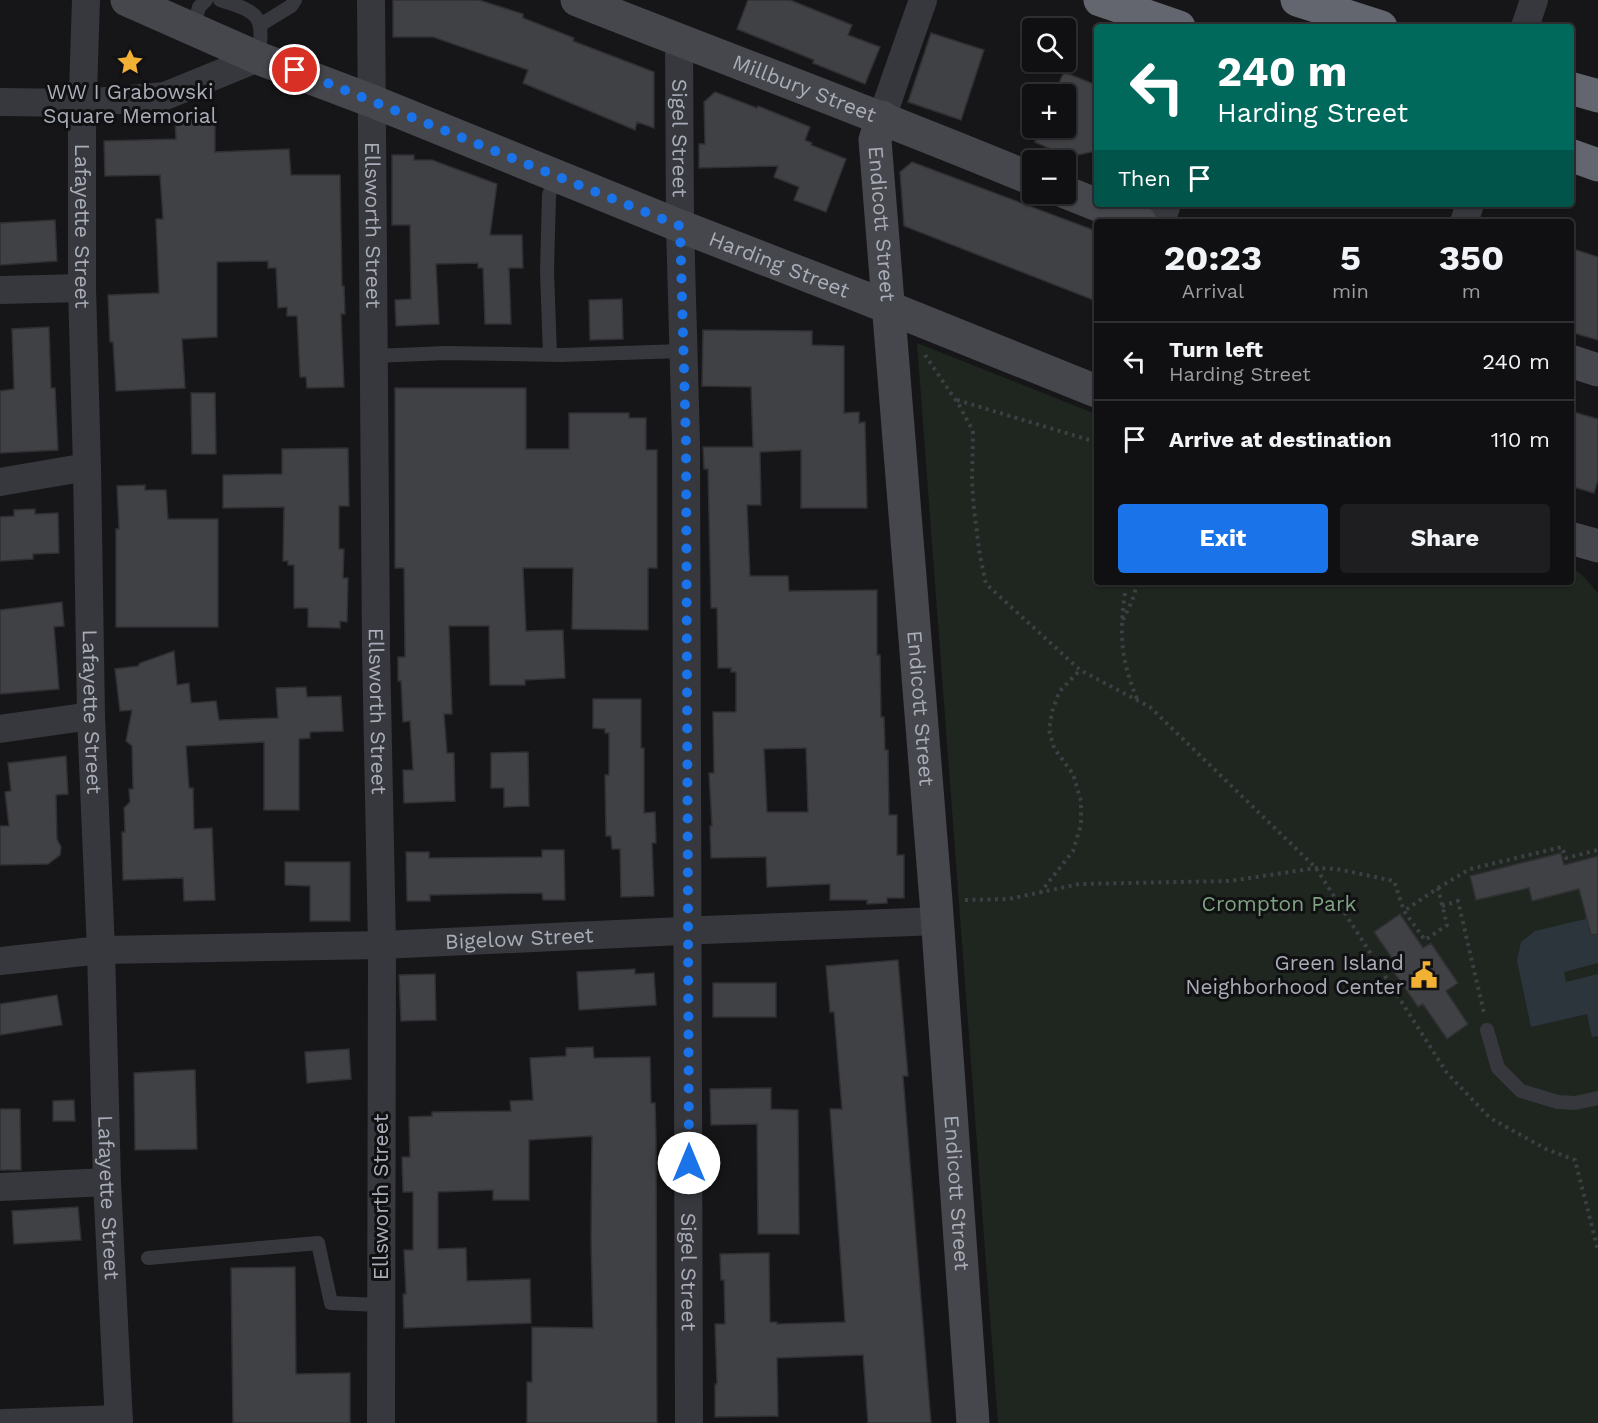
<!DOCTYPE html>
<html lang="en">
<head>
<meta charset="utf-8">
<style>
  :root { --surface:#101012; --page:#1e1e20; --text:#f1f3f6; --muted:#9c9d9f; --line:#303032; --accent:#1a73e8 }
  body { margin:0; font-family:"Work Sans",sans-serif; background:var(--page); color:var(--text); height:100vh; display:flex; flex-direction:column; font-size:22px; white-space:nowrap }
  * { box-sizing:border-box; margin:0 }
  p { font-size:20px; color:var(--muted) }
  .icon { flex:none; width:33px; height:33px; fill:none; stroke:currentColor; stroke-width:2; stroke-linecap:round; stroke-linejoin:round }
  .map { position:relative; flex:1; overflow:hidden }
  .details { position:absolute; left:1094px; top:219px; width:480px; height:366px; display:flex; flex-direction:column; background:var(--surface); border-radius:6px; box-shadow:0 2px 4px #0004,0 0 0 2px var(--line) }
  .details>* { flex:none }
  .hud { position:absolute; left:1094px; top:24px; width:480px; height:183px; border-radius:6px; box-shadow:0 2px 4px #0004,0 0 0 2px var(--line); background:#00695c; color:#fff; overflow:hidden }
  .tools { position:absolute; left:1022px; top:18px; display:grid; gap:12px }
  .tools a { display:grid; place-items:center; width:54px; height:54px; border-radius:6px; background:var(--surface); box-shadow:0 2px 4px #0004,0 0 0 2px var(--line); font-size:30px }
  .pin { position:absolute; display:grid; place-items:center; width:51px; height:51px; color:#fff; margin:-26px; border:3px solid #fff; border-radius:50%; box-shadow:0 2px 6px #0007 }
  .me { position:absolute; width:66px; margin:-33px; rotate:0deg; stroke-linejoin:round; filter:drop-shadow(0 0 4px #0008) }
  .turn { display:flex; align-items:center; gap:21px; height:126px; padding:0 24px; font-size:27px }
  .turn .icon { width:78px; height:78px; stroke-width:2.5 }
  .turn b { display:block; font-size:42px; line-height:51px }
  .then { display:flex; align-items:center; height:57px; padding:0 24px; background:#0003; gap:12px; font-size:22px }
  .eta { display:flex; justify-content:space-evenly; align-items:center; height:102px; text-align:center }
  .eta b { font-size:36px; font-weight:700; line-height:42px }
  .button { display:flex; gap:12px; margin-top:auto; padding:12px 24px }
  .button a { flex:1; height:69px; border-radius:6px; background:var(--accent); color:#fff; font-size:24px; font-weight:700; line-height:69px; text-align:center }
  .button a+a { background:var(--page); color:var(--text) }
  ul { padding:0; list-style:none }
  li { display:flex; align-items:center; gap:18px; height:78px; padding:0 24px; border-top:2px solid var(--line) }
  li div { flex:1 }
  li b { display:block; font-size:22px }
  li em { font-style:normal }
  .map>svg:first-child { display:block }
  .green { fill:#1e261f }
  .water { fill:#2c353c }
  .building { fill:#404145; stroke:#303034; stroke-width:1.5; fill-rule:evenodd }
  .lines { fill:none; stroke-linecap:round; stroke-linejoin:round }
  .path { stroke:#3d3f44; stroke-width:4; stroke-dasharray:3 4.5; stroke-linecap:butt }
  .service { stroke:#37383d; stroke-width:14 }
  .minor { stroke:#37383d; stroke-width:28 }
  .secondary { stroke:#45474d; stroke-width:33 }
  .motorway { stroke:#63666e; stroke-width:33 }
  .route { stroke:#1a73e8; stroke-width:10; stroke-dasharray:0 18 }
  .labels { text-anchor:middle; stroke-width:6; stroke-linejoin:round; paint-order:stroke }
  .street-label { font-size:21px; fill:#a8adb8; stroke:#111113 }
  .poi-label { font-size:21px; fill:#a8adb8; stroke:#111113 }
  .park-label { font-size:21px; fill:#7fa381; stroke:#111113 }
</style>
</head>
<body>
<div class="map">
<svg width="1598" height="1423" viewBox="0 0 1598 1423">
  <rect width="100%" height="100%" fill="#161618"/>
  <!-- green -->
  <path class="green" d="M 917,343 L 1096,414 L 1096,582 L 1570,582 L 1571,566 L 1585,578 L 1598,593 L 1598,1423 L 998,1423 Z"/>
  <!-- water -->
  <path class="water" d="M 1598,916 L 1598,963 L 1564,972 L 1566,982 L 1598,974 L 1598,1036 L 1592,1037 L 1587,1014 L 1531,1027 L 1517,961 L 1521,942 L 1535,931 Z"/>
  <!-- building -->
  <path class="building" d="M 393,0 L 479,0 L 523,14 L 523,18 L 574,38 L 573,41 L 654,72 L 654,128 L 637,122 L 635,130 L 523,83 L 528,70 L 433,37 L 393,37 Z
    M 748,0 L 790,0 L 852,25 L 848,35 L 880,47 L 865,84 L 813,63 L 814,60 L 737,29 Z
    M 931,33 L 984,50 L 961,120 L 908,102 Z
    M 1064,72 L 1096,85 L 1096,151 L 1064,158 L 1057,156 L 1051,149 L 1035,142 L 1041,128 L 1065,128 L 1065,94 L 1054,94 Z
    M 715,92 L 757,108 L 758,106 L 810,127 L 805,140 L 812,143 L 811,145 L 846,159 L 826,212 L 794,200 L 799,187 L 774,177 L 778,166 L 699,168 L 699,144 L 705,144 L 704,102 Z
    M 215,117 L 215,152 L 289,149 L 291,175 L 340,175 L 342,286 L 344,286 L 345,314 L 341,314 L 344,387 L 307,388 L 306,377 L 300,377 L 297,316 L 287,316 L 287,307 L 278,308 L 276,268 L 268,268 L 268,261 L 217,262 L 217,337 L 182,339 L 185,388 L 116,391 L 113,342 L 110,342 L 108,295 L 159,293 L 156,219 L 163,219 L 160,175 L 105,176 L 104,141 L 176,139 L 175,122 Z
    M 392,155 L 414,155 L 414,160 L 432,160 L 497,184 L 490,235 L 522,235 L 523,268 L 509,268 L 511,324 L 485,324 L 483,268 L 478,268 L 478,263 L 436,264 L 439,324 L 396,326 L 395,300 L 411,299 L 410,225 L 392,225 Z
    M 912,162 L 1096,231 L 1096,301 L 904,226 L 900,172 Z
    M 55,220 L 57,261 L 0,265 L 0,223 Z
    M 1570,248 L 1598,257 L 1598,340 L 1570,332 Z
    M 622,299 L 623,339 L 590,340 L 589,300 Z
    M 49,327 L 51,388 L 55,388 L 58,450 L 0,453 L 0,391 L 14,389 L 12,329 Z
    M 703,330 L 812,331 L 812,345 L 844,346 L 844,413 L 859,412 L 859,423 L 865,422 L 867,508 L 801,508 L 801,450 L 760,452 L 761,505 L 747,505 L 750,576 L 788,576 L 789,591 L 877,590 L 877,655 L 880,655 L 881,717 L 884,717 L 885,750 L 888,750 L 889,815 L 897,815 L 897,855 L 904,855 L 904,898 L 887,898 L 887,903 L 867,904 L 867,900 L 830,900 L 830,884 L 767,887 L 766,857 L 711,858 L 710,826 L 712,826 L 709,773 L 714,773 L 713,712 L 736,712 L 736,672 L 731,672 L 731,668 L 718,668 L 717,608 L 711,608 L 708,469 L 704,469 L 703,447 L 753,447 L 751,387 L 702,386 ZM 806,748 L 808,812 L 767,812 L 764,749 Z
    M 395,388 L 526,388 L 526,449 L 569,449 L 569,413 L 629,413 L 629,418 L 646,418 L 646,450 L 657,450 L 657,568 L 648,568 L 648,630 L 572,629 L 573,568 L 523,568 L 526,631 L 563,630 L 565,678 L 525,680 L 525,685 L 490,685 L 489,626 L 449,626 L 452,714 L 444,714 L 447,753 L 454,753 L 455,801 L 404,803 L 403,770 L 413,770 L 410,721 L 403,722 L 401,681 L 398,681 L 398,657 L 405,657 L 404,568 L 395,568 Z
    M 191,393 L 215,393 L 216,454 L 192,454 Z
    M 1570,411 L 1598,419 L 1598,480 L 1594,493 L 1570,486 Z
    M 348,448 L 349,506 L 339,506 L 339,549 L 344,549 L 343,578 L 348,578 L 347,622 L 340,621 L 340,628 L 308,627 L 308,608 L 294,608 L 294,565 L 288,565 L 288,561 L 283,561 L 284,507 L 223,508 L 223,475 L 282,474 L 282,449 Z
    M 145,485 L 145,490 L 166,490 L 168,519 L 218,519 L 218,627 L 116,627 L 116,529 L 119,529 L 117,486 Z
    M 35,509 L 35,514 L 58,513 L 59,553 L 33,554 L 33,559 L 0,561 L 0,517 L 14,516 L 14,510 Z
    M 62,602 L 64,626 L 54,627 L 59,689 L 0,694 L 0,610 Z
    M 174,651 L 177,685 L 189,683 L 191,703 L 216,701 L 219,720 L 278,718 L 276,688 L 306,687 L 307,697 L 341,696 L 343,731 L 310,732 L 310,738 L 299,739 L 299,810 L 264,810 L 264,742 L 186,746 L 189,788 L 193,788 L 194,829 L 212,828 L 215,900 L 184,901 L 183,878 L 123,880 L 122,832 L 125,832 L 124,808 L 130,802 L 129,789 L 133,789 L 132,746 L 126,741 L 132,710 L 120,711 L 115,669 L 138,666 L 140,663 Z
    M 593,699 L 641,699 L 641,748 L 644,748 L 644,813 L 655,812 L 656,843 L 652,843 L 654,896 L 621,897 L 620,849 L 612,849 L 611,836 L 606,836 L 605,775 L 609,775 L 609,733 L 605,733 L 605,729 L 593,728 Z
    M 528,752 L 529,806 L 504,807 L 504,788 L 491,788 L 491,753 Z
    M 66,756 L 68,794 L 56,795 L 57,839 L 61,847 L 60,855 L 48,864 L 0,865 L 0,826 L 9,826 L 5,792 L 11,791 L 8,763 Z
    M 542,850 L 564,850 L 565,900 L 543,900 L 542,893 L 430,895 L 430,901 L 407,901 L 406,852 L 429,852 L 429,858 L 542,857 Z
    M 1561,853 L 1564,865 L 1598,856 L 1598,934 L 1591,935 L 1579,889 L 1532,901 L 1529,888 L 1476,900 L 1470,876 Z
    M 285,862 L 350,862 L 350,921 L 310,921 L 310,886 L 285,885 Z
    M 1400,914 L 1423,948 L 1431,943 L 1458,983 L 1446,991 L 1468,1024 L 1447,1039 L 1423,1004 L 1418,1007 L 1391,968 L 1396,964 L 1374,932 Z
    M 898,960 L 908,1076 L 903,1076 L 931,1423 L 868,1423 L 863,1355 L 777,1358 L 778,1416 L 715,1417 L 715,1384 L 717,1384 L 715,1324 L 725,1324 L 724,1280 L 721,1280 L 720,1254 L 769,1253 L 770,1322 L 777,1322 L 777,1324 L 845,1322 L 830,1109 L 842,1109 L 834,1012 L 830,1012 L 826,966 Z
    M 635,969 L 635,974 L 654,973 L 656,1005 L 579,1010 L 577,972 Z
    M 435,974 L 436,1020 L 401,1021 L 399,975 Z
    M 713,983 L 776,983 L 776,1017 L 713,1017 Z
    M 57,995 L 62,1025 L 0,1035 L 0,1004 Z
    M 593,1047 L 594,1058 L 650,1057 L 651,1103 L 655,1103 L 656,1139 L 657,1423 L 527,1423 L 527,1382 L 532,1382 L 532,1327 L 593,1328 L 591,1239 L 592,1136 L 529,1140 L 529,1200 L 493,1200 L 493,1190 L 438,1192 L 438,1249 L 466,1248 L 467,1281 L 530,1279 L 531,1323 L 404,1328 L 403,1294 L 406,1294 L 404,1250 L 413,1250 L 413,1192 L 403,1192 L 402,1157 L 410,1157 L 409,1117 L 432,1116 L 432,1112 L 511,1111 L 510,1101 L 533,1100 L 530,1058 L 566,1056 L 566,1048 Z
    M 349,1049 L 351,1079 L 307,1083 L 305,1052 Z
    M 189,1070 L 195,1070 L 197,1149 L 135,1150 L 134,1073 Z
    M 771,1088 L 771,1109 L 798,1110 L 799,1234 L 758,1234 L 757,1124 L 711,1125 L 710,1089 Z
    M 74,1100 L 75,1121 L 53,1121 L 53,1101 Z
    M 0,1109 L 20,1109 L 21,1170 L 0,1170 Z
    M 78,1207 L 81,1240 L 14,1244 L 12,1211 Z
    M 295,1267 L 296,1374 L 350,1373 L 350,1423 L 233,1423 L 231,1268 Z"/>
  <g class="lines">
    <!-- path -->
    <path class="path" d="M 925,355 L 959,405 L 973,431 L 972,482 L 974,510 L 980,556 L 986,584 L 1080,670 L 1150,707 L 1316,868 L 1447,1073 L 1490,1118 L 1546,1149 L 1575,1160 L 1598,1250
      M 957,400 L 1096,442
      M 1125,593 C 1119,634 1121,660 1137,699
      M 1123,620 L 1132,601 L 1138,582
      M 1438,888 L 1470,869 L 1562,847 L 1566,858 L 1598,850
      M 1040,893 L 1073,851 L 1081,825 L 1081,801 L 1073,774 L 1054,748 L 1049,730 L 1052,712 L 1059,692 L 1080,670
      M 965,900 L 1009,899 L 1079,884 L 1230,881 L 1316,868 L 1337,869 L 1394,881 L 1404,911 L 1425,940 L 1447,925 L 1438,888 L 1404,911
      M 1442,906 L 1458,901 L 1484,1013"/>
    <!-- service -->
    <path class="service" d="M 220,0 C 259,12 265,15 258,58
      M 260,25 L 291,6 L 295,0
      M 193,29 L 199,7 L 206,0
      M 550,355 L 547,271 L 549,195 L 556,176
      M 374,356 L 446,353 L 561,355 L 683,351
      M 1487,1030 L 1498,1068 L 1521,1091 L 1558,1102 L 1575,1103 L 1598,1098
      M 148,1258 L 318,1243 L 331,1303 L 380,1305"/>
    <!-- minor -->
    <g class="minor">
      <path id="s1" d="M 86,0 L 82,123 L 82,288 L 87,467 L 91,716 L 101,950 L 107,1182 L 119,1423"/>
      <path id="s2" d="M 371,0 L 376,648 L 382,945 L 381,1423"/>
      <path d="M 1525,27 L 1534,0"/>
      <path id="s3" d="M 679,40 L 680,226 L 686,442 L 689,1423"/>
      <path d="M 0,102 L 83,103 L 165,96 L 258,58"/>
      <path d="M 882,117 L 923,0"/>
      <path d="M 1161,222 L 1167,204"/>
      <path d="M 1464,222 L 1470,204"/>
      <path d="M 0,290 L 82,288"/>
      <path d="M 0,482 L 87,467"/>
      <path d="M 0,729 L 91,716"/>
      <path id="s4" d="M 0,961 L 101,950 L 382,945 L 703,930 L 938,921"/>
      <path d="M 0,1187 L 107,1182"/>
      <path d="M 4,1423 L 119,1419"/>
    </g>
    <!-- secondary -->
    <g class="secondary">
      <path id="s5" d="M 127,0 L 258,58 L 372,101 L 680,226 L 865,298 L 1096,391"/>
      <path id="s6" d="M 577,0 C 728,60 881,116 1032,179"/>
      <path id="s7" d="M 882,117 L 875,140 L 936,901 L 973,1423"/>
      <path d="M 1065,192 L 1140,222"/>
      <path d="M 1570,361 L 1598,370"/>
      <path d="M 1570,538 L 1598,546"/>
    </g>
    <!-- motorway -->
    <path class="motorway" d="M 1100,0 L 1179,27
      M 1297,0 L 1381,27
      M 1570,88 L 1598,96
      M 1570,155 L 1598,165"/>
  </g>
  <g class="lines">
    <!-- route -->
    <path class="route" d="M 295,70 L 680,226 L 686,442 L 689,1163"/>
  </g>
  <!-- icons -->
  <defs>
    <symbol id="sight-bare" viewBox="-9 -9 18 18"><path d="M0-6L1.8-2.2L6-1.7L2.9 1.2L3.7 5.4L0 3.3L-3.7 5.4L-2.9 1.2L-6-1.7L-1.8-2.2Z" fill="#f2b134" stroke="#111113" stroke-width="2.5" paint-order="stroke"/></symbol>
    <symbol id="civic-bare" viewBox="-9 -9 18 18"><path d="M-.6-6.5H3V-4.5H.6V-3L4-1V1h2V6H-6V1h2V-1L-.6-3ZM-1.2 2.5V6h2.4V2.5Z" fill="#f2b134" stroke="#111113" stroke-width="2.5" paint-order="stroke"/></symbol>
  </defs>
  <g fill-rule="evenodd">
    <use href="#sight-bare" x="111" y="43" width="38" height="38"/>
    <use href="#civic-bare" x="1405" y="956" width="38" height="38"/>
  </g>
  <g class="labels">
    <!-- street labels -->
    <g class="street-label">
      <text dy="7" stroke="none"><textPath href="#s6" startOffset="244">Millbury Street</textPath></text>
      <text dy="7" stroke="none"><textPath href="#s3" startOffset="98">Sigel Street</textPath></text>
      <text dy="7" stroke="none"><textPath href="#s7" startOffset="108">Endicott Street</textPath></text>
      <text dy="7" stroke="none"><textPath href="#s1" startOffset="226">Lafayette Street</textPath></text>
      <text dy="7" stroke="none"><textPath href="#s2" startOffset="225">Ellsworth Street</textPath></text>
      <text dy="7" stroke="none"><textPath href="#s5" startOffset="704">Harding Street</textPath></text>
      <text dy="7" stroke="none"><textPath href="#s7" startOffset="594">Endicott Street</textPath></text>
      <text dy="7" stroke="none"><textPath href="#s1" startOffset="712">Lafayette Street</textPath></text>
      <text dy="7" stroke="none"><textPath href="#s2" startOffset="711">Ellsworth Street</textPath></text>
      <text dy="7" stroke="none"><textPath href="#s4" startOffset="520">Bigelow Street</textPath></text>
      <text dy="7" stroke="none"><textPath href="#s7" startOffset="1080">Endicott Street</textPath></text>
      <text dy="7" stroke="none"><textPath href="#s1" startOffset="1198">Lafayette Street</textPath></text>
      <text transform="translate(381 1197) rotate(-90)" y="7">Ellsworth Street</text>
      <text dy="7" stroke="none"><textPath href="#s3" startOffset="1232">Sigel Street</textPath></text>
    </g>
    <!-- poi labels -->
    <g class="poi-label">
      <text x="130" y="99">WW I Grabowski<tspan x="130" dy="24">Square Memorial</tspan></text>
      <text x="1404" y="970" text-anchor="end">Green Island<tspan x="1404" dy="24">Neighborhood Center</tspan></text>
    </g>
    <!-- park labels -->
    <g class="park-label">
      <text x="1279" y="911">Crompton Park</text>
    </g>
  </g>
</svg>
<div class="tools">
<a><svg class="icon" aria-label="search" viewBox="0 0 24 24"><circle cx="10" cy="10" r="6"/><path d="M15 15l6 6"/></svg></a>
<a>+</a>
<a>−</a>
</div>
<div class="pin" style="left:295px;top:70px;background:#d93025"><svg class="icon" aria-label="arrive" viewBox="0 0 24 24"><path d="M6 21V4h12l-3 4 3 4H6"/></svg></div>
<svg class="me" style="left:689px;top:1163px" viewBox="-20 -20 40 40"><circle r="19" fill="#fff"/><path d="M0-13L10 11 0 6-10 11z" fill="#1a73e8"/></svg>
<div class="hud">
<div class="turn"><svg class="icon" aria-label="left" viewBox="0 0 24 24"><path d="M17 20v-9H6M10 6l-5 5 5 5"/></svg><div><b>240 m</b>Harding Street</div></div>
<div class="then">Then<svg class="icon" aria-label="arrive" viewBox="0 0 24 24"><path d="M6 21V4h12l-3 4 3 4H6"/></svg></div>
</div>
<section class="details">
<div class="eta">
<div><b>20:23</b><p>Arrival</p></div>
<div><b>5</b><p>min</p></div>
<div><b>350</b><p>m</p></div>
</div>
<ul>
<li><svg class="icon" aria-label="left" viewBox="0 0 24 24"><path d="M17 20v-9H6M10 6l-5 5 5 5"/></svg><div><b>Turn left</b><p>Harding Street</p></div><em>240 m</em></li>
<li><svg class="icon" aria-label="arrive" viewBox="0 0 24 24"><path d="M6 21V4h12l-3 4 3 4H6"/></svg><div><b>Arrive at destination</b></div><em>110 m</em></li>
</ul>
<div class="button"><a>Exit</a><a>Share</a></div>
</section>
</div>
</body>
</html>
